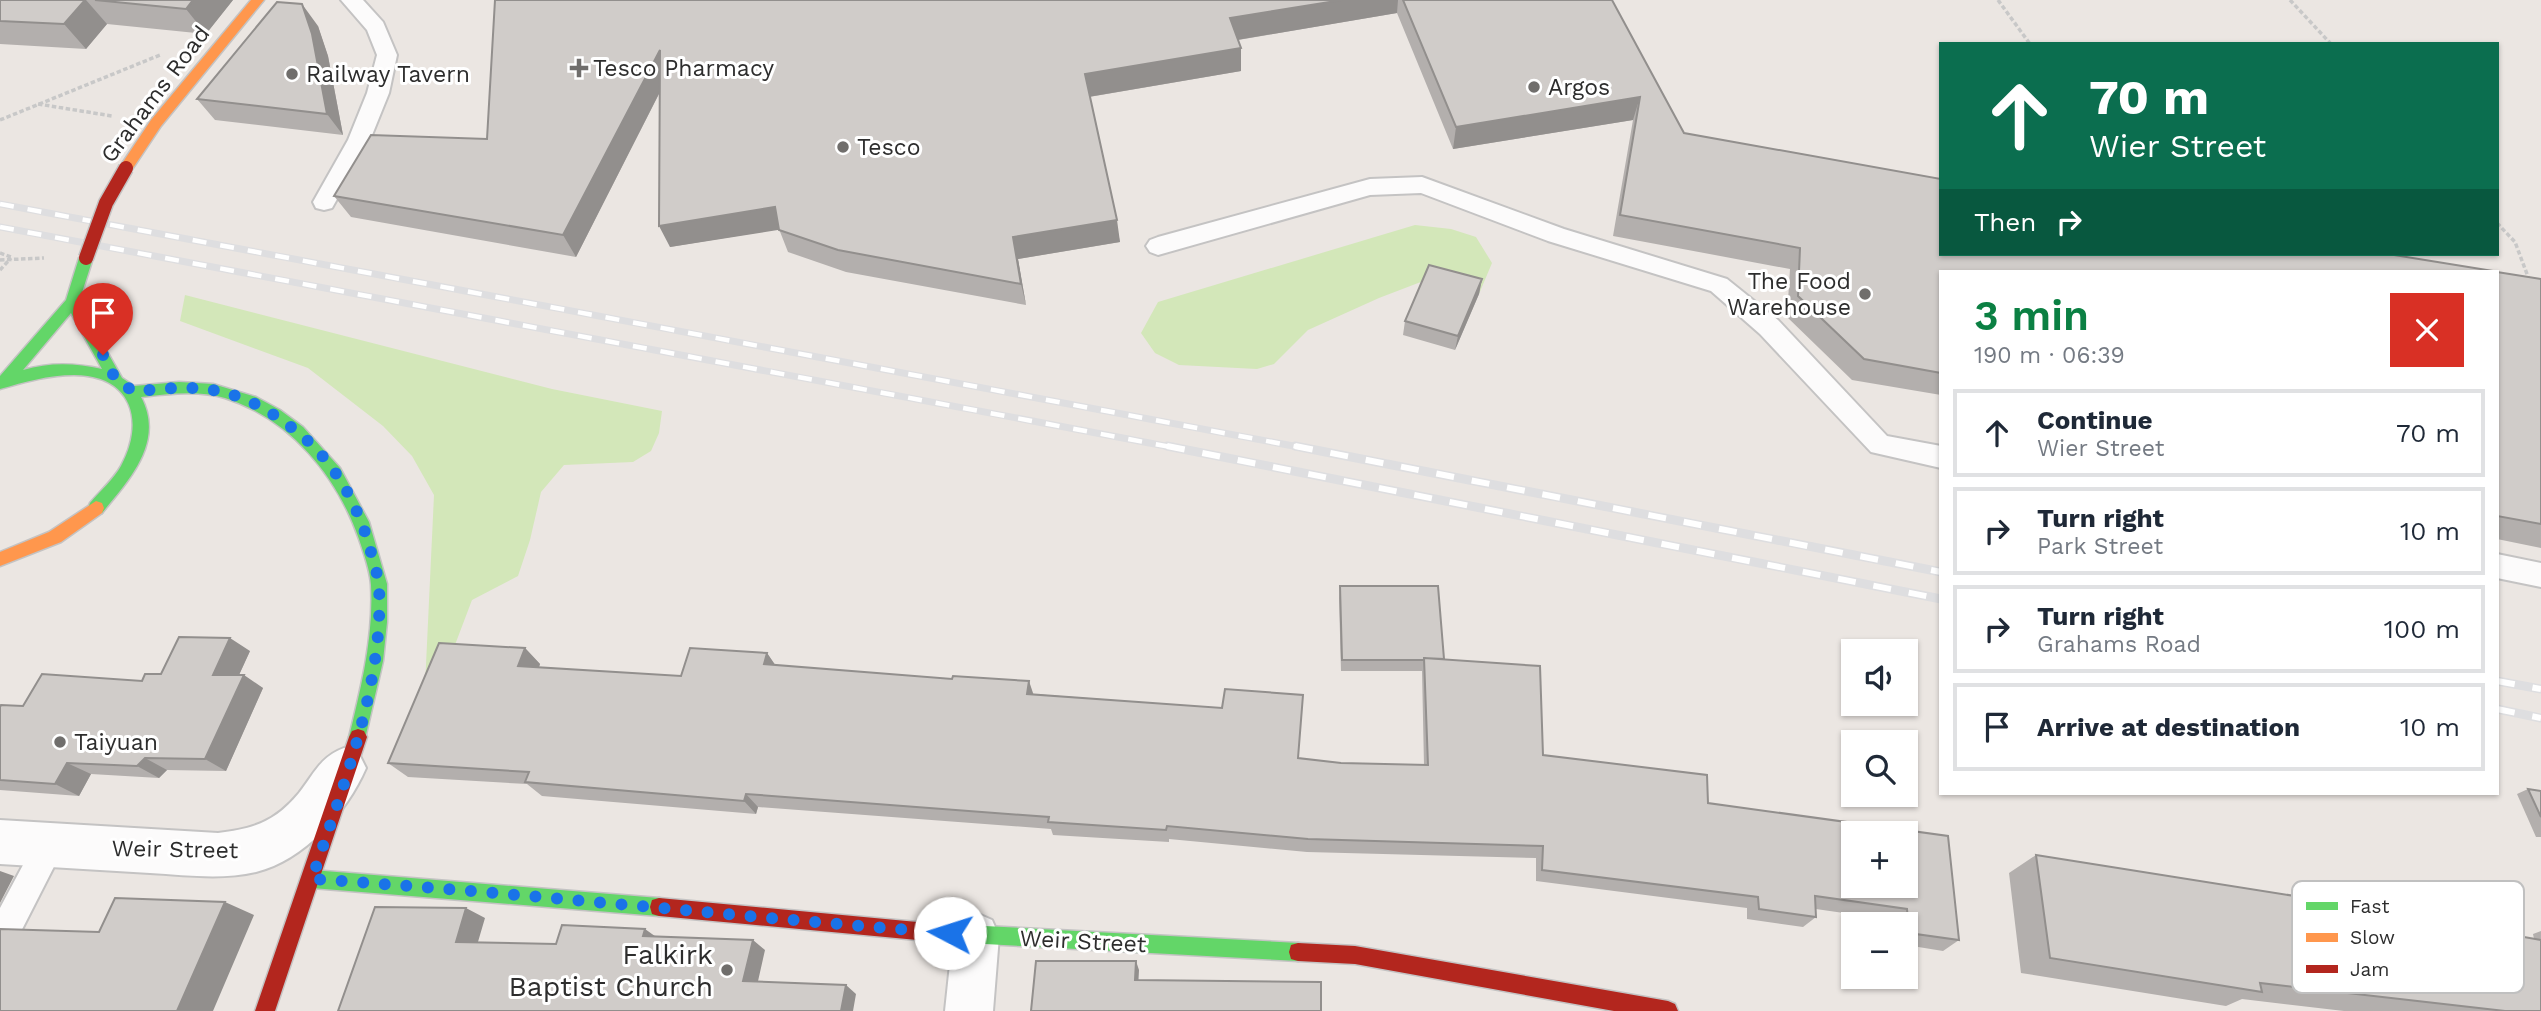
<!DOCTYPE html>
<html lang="en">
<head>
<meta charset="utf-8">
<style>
  :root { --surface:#fff; --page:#f6f6f7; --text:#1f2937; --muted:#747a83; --line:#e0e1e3; --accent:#0b8043 }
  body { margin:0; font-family:"Work Sans",sans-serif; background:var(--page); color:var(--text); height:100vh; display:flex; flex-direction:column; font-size:26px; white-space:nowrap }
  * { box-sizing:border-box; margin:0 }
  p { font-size:23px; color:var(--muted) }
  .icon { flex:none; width:38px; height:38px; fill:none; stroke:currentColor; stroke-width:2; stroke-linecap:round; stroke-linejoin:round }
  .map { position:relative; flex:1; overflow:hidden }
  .drawer { position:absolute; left:1939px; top:270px; width:560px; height:525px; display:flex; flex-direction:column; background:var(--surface); border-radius:0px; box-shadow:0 2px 5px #0004 }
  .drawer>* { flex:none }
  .banner { position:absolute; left:1939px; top:42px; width:560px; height:214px; border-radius:0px; box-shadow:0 2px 5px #0004; background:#0b6e4f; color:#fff; overflow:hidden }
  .fabs { position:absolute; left:1841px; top:639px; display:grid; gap:14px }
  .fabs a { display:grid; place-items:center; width:77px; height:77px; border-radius:0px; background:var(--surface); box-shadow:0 2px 5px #0004; font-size:35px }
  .pin { position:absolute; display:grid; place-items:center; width:60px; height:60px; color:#fff; margin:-72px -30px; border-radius:50% 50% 50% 0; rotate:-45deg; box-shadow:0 0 7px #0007 }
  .pin .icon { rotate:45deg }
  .me { position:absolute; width:77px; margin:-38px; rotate:275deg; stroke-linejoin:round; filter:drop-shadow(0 0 5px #0008) }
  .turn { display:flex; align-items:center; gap:24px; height:147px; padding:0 35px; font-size:32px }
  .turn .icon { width:91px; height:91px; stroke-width:2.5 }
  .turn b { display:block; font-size:49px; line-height:60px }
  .then { display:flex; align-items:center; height:66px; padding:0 35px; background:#0003; gap:14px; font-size:26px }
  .round { display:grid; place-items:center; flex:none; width:74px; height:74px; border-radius:0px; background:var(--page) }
  .head { display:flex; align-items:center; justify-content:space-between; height:119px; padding:0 35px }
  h1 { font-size:42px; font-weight:600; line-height:52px; color:var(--accent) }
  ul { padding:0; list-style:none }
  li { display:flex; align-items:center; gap:21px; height:88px; margin:0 14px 10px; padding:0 21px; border:4px solid var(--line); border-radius:0px }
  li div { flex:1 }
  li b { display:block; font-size:26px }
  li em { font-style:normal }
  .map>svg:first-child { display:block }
  .green { fill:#d3e7b9 }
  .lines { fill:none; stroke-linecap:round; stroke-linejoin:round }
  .lane-casing { stroke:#c4c3c3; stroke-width:4 }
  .street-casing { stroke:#c4c3c3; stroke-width:4 }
  .fast-casing { stroke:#c4c3c3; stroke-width:3 }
  .slow-casing { stroke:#c4c3c3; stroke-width:3 }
  .jam-casing { stroke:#c4c3c3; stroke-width:3 }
  .path { stroke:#c8c8c8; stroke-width:3.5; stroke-dasharray:4.5 2.5; stroke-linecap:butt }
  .lane { fill:#fcfbfb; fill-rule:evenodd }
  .street { fill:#fcfbfb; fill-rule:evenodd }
  .fast { fill:#63d668; fill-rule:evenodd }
  .slow { fill:#ff974d; fill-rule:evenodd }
  .jam { fill:#b3261e; fill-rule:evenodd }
  .rail-far1-casing { stroke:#dedee0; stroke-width:7 }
  .rail-casing { stroke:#dedee0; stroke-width:9 }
  .rail-far1 { stroke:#fff; stroke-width:4.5; stroke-dasharray:14; stroke-linecap:butt }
  .rail { stroke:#fff; stroke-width:6; stroke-dasharray:18; stroke-linecap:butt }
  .jam-bridge-casing { stroke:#c4c3c3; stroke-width:17; stroke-linecap:butt }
  .jam-bridge { stroke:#b3261e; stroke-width:14 }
  .wall { fill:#b3afad }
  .shaded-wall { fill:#928f8d }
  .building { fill:#d0ccc9; stroke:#928f8d; stroke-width:2; fill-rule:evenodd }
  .route { stroke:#1a73e8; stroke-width:12; stroke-dasharray:0 21.6 }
  .poi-dot { fill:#706e6c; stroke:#fff; stroke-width:2.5 }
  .labels { text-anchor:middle; stroke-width:6; stroke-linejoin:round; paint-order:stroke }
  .poi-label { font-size:23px; fill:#2d2d2d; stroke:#fff; text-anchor:start }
  .street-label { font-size:23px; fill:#2d2d2d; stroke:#fff }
  .near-poi-label { font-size:28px; fill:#2d2d2d; stroke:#fff; text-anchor:end }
  .key { fill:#fff; stroke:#c0c0c0; stroke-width:2 }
  .key-label { font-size:19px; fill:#2d2d2d }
</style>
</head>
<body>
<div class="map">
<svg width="2541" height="1011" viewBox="0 0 2541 1011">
  <rect width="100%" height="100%" fill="#ebe6e2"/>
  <!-- green -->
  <path class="green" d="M 1415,225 L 1451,229 L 1476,237 L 1492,263 L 1479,294 L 1426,280 L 1379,298 L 1308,330 L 1274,364 L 1257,369 L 1179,365 L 1155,353 L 1141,333 L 1158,302 Z
    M 185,295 L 552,389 L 662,411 L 659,433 L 651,451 L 633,462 L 564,465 L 541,492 L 530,540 L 518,576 L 472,600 L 431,708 L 424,707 L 434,495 L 412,456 L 383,426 L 308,368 L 180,321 Z"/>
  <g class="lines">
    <defs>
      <path id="lane" d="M 341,0 L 363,0 L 383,22 L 397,55 L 389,93 L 370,140 L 332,208 L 324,210 L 316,208 L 313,202 L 348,140 L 367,93 L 377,55 L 367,30 Z
        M 1422,177 L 1564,229 L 1727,279 L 1778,320 L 1887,436 L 1941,446 L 1941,468 L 1871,452 L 1760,334 L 1711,291 L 1548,241 L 1421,193 L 1370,195 L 1158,255 L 1150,252 L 1146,246 L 1150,240 L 1158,237 L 1370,179 Z
        M 2497,554 L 2541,563 L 2541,587 L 2497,578 Z
        M 50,830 L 61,835 L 65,845 L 11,951 L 0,956 L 0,908 L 39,835 Z"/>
      <path id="street" d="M 344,748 L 359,754 L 366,768 C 347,812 304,860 256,872 C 222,880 185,875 150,873 C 100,870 50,867 0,864 L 0,820 L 218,833 C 253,829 275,822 299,793 C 314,774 320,757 344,748 Z
        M 976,913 L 992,920 L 999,936 L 993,1011 L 945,1011 L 953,936 L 960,920 Z"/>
      <path id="fast" d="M 86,253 L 93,258 L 79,302 L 122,378 L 134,386 L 179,382 L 213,384 L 256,397 L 280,410 L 303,427 L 340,468 L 369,522 L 387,584 L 387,622 L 383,661 L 364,743 L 358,745 L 352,743 L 349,737 C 361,688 374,636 371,585 C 370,570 364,554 359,539 C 337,476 291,419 225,398 C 198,390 168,394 141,397 C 165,442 129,480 102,513 L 90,513 L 88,508 L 90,503 C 100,491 114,479 121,466 C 146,420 131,375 74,375 C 48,375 25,382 0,389 L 0,376 L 66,300 L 79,258 ZM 71,313 L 102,369 C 75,363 50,362 23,370 Z
        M 312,870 L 659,898 L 666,900 L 668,907 L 666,914 L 659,916 L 312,888 L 305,885 L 303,879 L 305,873 Z
        M 928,923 L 1298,943 L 1305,945 L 1307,952 L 1305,959 L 1298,961 L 928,941 L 921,939 L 919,932 L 921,925 Z"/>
      <path id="slow" d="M 251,0 L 264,0 L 161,126 L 131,171 L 121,171 L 121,165 L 151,120 Z
        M 96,501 L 102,503 L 104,508 L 102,513 L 61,542 L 0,566 L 0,552 L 49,532 Z"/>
      <path id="jam" d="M 358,729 L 364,731 L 367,737 L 275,1011 L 255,1011 L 349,737 L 352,731 Z
        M 659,898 L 928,923 L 935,925 L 937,932 L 935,939 L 928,941 L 659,916 L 652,914 L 650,907 L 652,900 Z
        M 1298,943 L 1355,946 L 1668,1001 L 1675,1004 L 1678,1011 L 1614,1011 L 1355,964 L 1298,961 L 1291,959 L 1289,952 L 1291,945 Z"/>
    </defs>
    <!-- lane casing -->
    <use href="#lane" class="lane-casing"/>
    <!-- street casing -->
    <use href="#street" class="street-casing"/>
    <!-- fast casing -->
    <use href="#fast" class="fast-casing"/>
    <!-- slow casing -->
    <use href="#slow" class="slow-casing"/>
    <!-- jam casing -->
    <use href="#jam" class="jam-casing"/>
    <!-- path -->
    <path class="path" d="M 1998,0 L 2030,44
      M 2290,0 L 2331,44
      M 38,104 L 112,116
      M 0,120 L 160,55
      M 2497,223 L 2515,242 L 2530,282
      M 0,253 L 11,257
      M 0,260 L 44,258
      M 0,270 L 11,258"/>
    <!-- lane -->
    <use href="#lane" class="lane"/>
    <!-- street -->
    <use href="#street" class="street"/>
    <!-- fast -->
    <use href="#fast" class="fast"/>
    <!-- slow -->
    <use href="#slow" class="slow"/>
    <!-- jam -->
    <use href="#jam" class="jam"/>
    <defs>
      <path id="rail-far1" d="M 0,204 L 1304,448
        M 0,227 L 1176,448"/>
      <path id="rail" d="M 1167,446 L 1941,599
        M 1295,446 L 1941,572
        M 2497,681 L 2541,689
        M 2497,709 L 2541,718"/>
    </defs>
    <!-- rail-far1 casing -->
    <use href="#rail-far1" class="rail-far1-casing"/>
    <!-- rail casing -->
    <use href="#rail" class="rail-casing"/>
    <!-- rail-far1 -->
    <use href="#rail-far1" class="rail-far1"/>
    <!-- rail -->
    <use href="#rail" class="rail"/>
    <defs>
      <path id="jam-bridge" d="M 86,258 L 106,203 L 126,168"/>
    </defs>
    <!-- jam-bridge casing -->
    <use href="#jam-bridge" class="jam-bridge-casing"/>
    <!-- jam-bridge -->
    <use href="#jam-bridge" class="jam-bridge"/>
  </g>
  <!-- wall -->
  <path class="wall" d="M 0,0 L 233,0 L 206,34 L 107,24 L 86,49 L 0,44 Z
    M 495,0 L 1612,0 L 1684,133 L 1941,271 L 1941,395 L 1852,380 L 1787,317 L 1790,269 L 1613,236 L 1633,120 L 1453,149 L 1397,13 L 1238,40 L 1241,71 L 1089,97 L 1120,242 L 1018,259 L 1026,305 L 846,272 L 788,252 L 779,229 L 670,247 L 659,94 L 576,257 L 351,217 L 334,196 L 487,139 Z
    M 318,26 L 328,56 L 343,135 L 215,120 L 197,99 Z
    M 2497,272 L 2541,279 L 2541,548 L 2497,539 Z
    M 1482,279 L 1479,294 L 1455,350 L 1403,335 L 1405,321 Z
    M 1340,586 L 1444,659 L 1543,755 L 1708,803 L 1948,836 L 1959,940 L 1943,951 L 1906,945 L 1906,924 L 1892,924 L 1892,920 L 1816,909 L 1816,917 L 1803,927 L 1747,919 L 1747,908 L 1536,881 L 1536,858 L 1307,852 L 1169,839 L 1169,842 L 1053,835 L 1051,829 L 758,807 L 756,814 L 542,796 L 527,784 L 408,777 L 388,763 L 525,648 L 540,664 L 539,667 L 681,676 L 767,653 L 775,665 L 1034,694 L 1222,708 L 1303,695 L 1298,758 L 1341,763 L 1424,765 L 1422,671 L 1341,671 L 1339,598 Z
    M 250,651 L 239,675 L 263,688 L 226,771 L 167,770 L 159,778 L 91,774 L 79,796 L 0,790 L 0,707 L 23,706 L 142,681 L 161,674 Z
    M 2528,789 L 2541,791 L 2541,837 L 2536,837 L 2517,794 Z
    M 2036,855 L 2290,895 L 2300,890 L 2479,929 L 2534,939 L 2533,934 L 2541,931 L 2541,1011 L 2344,1011 L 2242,999 L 2226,1006 L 2021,973 L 2009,873 Z"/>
  <!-- shaded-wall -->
  <path class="shaded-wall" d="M 85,0 L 86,0 L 107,24 L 86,49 L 64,24 Z
    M 193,0 L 233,0 L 206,34 L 186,9 Z
    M 1342,0 L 1398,0 L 1397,13 L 1231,41 L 1230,18 Z
    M 302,4 L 318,26 L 328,56 L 343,135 L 327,114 Z
    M 1241,48 L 1241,71 L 1088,97 L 1085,74 Z
    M 660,50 L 670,72 L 576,257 L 563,235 Z
    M 1640,97 L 1633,120 L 1453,149 L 1456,127 Z
    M 775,207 L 784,229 L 670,247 L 659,226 Z
    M 1117,220 L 1120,242 L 1018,259 L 1026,305 L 1021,284 L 1013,237 Z
    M 1482,279 L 1479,294 L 1455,350 L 1458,336 Z
    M 230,638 L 250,651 L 233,688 L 213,675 Z
    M 525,648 L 540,664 L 534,681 L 518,666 Z
    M 767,653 L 778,669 L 764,664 Z
    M 244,675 L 263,688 L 226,771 L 205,759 Z
    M 1029,681 L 1034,696 L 1027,694 Z
    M 145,758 L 167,770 L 159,778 L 137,766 Z
    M 67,763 L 91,774 L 79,796 L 55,784 Z
    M 746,794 L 758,807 L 756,814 L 744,801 Z
    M 0,871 L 14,876 L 0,903 Z
    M 225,902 L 254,915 L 213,1011 L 177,1011 Z
    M 466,908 L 485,918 L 475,952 L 456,942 Z
    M 645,929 L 659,939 L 643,936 Z
    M 753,940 L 765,950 L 756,990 L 743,981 Z
    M 1136,961 L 1139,970 L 1138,989 L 1135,980 Z
    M 846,985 L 856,994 L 853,1011 L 841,1011 Z"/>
  <!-- building -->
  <path class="building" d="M 0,0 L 85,0 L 64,24 L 0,21 Z
    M 95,0 L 193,0 L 186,9 Z
    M 495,0 L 1342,0 L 1230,18 L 1241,48 L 1085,74 L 1117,220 L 1013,237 L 1021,284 L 838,250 L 779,230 L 775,207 L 659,226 L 660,50 L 563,235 L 334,196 L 371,135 L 487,139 Z
    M 1403,0 L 1612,0 L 1684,133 L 1941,179 L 1941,254 L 2388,254 L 2493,271 L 1941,271 L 1941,373 L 1864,359 L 1798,296 L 1800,248 L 1620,215 L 1640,97 L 1456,127 Z
    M 277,2 L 302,4 L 312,34 L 327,114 L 197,99 Z
    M 1429,265 L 1482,279 L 1458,336 L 1405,321 Z
    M 2497,272 L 2541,279 L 2541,524 L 2497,516 Z
    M 1340,586 L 1438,586 L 1444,659 L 1424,658 L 1424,660 L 1342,660 Z
    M 179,637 L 230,638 L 213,675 L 244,675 L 205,759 L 145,758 L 137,766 L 67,763 L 55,784 L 0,780 L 0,707 L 1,705 L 23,706 L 42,674 L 142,681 L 145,674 L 161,674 Z
    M 439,643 L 525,648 L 518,666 L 681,676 L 690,648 L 767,653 L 764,664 L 952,679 L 953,676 L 1029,681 L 1027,694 L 1222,708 L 1225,689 L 1303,695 L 1298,758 L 1341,763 L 1428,765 L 1424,658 L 1540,666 L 1543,755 L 1707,775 L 1708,803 L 1948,836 L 1959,940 L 1909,933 L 1907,909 L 1815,896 L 1816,917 L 1759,909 L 1758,897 L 1542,870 L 1543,846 L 1308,839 L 1167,826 L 1166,830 L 1048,822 L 1049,817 L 746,794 L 744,801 L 525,782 L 529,772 L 388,763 ZM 1853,833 L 1906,833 L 1906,886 L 1853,886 Z
    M 2528,789 L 2541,791 L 2541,817 Z
    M 2036,855 L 2301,897 L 2300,890 L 2456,907 L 2472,910 L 2479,929 L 2541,940 L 2541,1011 L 2505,1011 L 2260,983 L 2262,992 L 2050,958 Z
    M 115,898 L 225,902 L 177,1011 L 0,1011 L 0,929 L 99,932 Z
    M 375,907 L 466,908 L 456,942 L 556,944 L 562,925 L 645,929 L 643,936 L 753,940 L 743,981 L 846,985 L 841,1011 L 338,1011 Z
    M 1036,961 L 1136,961 L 1135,980 L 1321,982 L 1321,1011 L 1031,1011 Z"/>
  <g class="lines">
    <!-- route -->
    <path class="route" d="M 103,355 L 115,378 L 134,392 C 205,382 244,388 301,435 C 338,466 360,509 372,556 C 374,566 379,577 379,587 C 384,684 342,788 312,879 C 525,893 737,917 950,933"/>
  </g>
  <!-- markers -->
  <g class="poi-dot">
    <path d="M575.5 57.5h7v7h7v7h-7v7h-7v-7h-7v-7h7z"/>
    <circle cx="292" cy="74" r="7"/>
    <circle cx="1534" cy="87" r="7"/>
    <circle cx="843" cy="147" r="7"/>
    <circle cx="1865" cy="294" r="7"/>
    <circle cx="60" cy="742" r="7"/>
    <circle cx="727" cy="970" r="7"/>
  </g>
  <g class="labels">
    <!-- poi labels -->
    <g class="poi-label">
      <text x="593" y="76">Tesco Pharmacy</text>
      <text x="306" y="82">Railway Tavern</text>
      <text x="1548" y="95">Argos</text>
      <text x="857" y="155">Tesco</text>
      <text x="1851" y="289" text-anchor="end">The Food<tspan x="1851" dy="26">Warehouse</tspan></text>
      <text x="74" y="750">Taiyuan</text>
    </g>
    <!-- street labels -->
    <g class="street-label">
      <text transform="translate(155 94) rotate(-53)" y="8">Grahams Road</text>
      <text transform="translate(175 849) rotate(1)" y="8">Weir Street</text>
      <text transform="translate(1083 941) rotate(3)" y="8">Weir Street</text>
    </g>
    <!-- near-poi labels -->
    <g class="near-poi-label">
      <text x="713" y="964">Falkirk<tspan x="713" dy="32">Baptist Church</tspan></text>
    </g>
  </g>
  <!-- legend -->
  <rect x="2292" y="881" width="232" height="112" rx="10" class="key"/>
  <rect x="2306" y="902" width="32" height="8" fill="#63d668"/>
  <rect x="2306" y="933" width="32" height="9" fill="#ff974d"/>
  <rect x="2306" y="965" width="32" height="8" fill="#b3261e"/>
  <g class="key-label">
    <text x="2350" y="913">Fast</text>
    <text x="2350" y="944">Slow</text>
    <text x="2350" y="976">Jam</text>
  </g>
</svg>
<div class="fabs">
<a><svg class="icon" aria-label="sound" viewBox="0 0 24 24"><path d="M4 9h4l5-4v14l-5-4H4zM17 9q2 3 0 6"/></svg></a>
<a><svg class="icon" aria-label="search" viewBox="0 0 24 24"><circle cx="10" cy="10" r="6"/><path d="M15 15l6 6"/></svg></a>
<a>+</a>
<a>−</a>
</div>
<div class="pin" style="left:103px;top:355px;background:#d93025"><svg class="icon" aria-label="arrive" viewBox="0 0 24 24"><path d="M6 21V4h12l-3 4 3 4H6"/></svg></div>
<svg class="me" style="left:950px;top:933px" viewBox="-20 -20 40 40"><circle r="19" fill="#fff"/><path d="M0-13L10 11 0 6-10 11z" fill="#1a73e8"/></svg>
<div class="banner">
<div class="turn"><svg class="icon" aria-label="ahead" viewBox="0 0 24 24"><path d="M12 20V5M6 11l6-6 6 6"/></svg><div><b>70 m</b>Wier Street</div></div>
<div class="then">Then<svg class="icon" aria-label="right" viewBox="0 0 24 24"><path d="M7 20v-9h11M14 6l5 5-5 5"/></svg></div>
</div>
<section class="drawer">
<div class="head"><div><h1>3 min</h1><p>190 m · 06:39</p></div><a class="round" style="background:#d93025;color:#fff"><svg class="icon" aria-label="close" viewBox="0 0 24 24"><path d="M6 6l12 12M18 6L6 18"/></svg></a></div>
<ul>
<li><svg class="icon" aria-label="ahead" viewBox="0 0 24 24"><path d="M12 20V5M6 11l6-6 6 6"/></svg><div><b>Continue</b><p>Wier Street</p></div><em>70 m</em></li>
<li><svg class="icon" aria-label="right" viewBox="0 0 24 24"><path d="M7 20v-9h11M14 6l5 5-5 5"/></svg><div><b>Turn right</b><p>Park Street</p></div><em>10 m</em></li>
<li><svg class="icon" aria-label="right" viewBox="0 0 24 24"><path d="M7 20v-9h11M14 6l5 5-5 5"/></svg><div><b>Turn right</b><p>Grahams Road</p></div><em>100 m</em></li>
<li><svg class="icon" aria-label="arrive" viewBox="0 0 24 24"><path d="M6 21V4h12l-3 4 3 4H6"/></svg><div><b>Arrive at destination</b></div><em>10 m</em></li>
</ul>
</section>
</div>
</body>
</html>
